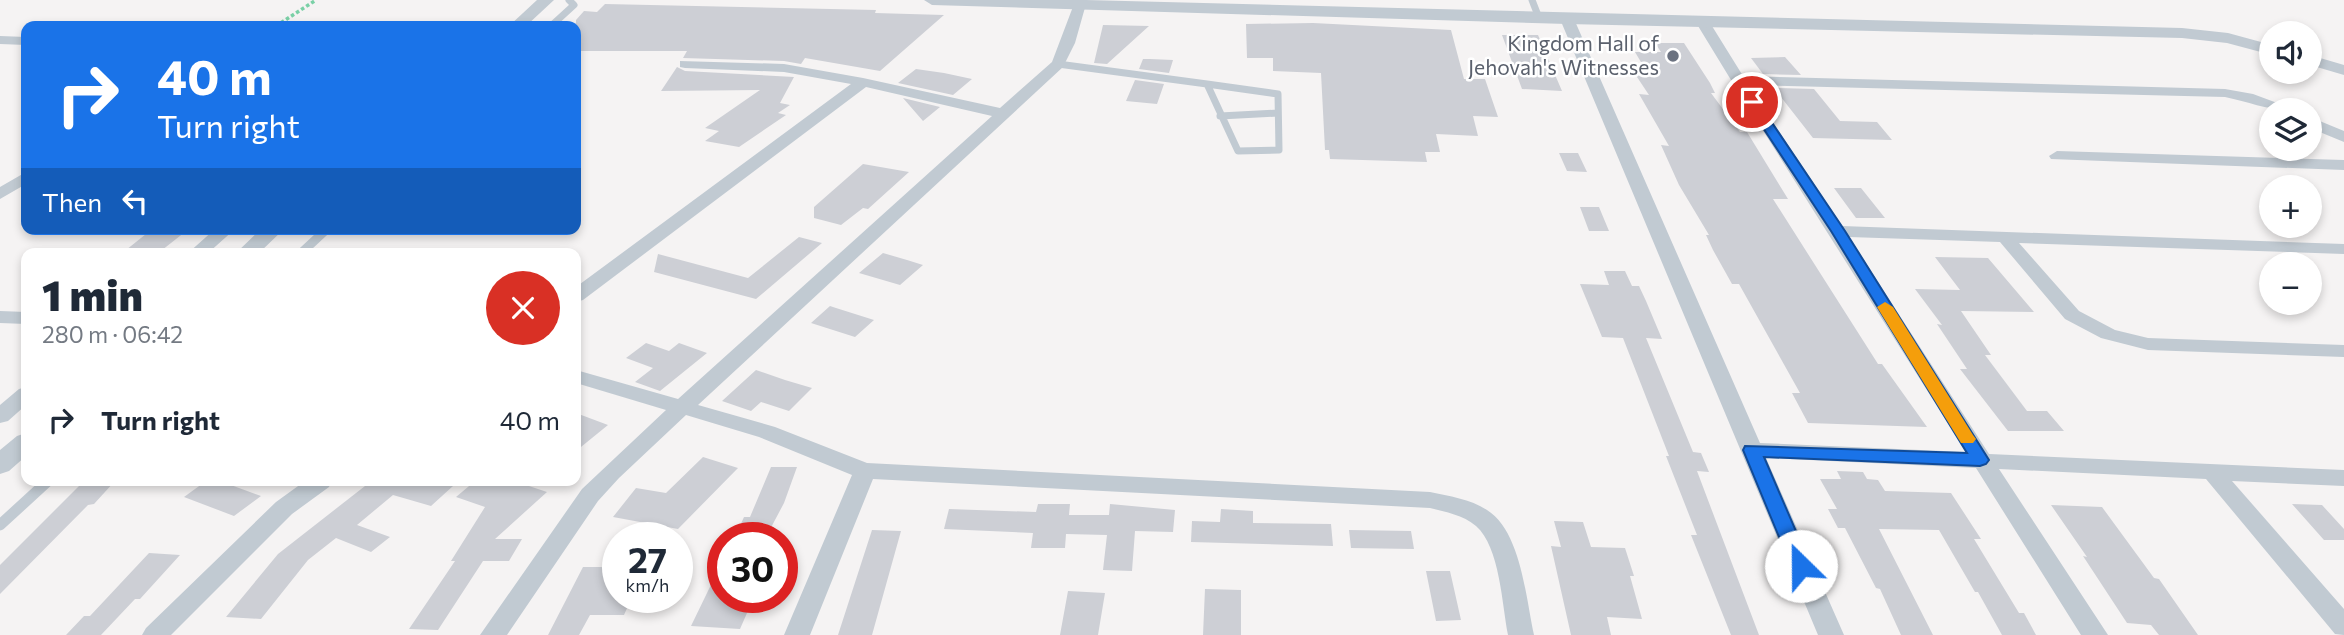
<!DOCTYPE html>
<html lang="en">
<head>
<meta charset="utf-8">
<style>
  :root { --surface:#fff; --page:#f2f2f3; --text:#1f2937; --muted:#747a83 }
  body { margin:0; font-family:Commissioner,sans-serif; background:var(--page); color:var(--text); height:100vh; display:flex; flex-direction:column; font-size:26px; white-space:nowrap }
  * { box-sizing:border-box; margin:0 }
  p { font-size:23px; color:var(--muted) }
  .icon { flex:none; width:38px; height:38px; fill:none; stroke:currentColor; stroke-width:2; stroke-linecap:round; stroke-linejoin:round }
  .map { position:relative; flex:1; overflow:hidden }
  .panel { position:absolute; left:21px; top:248px; width:560px; height:238px; display:flex; flex-direction:column; background:var(--surface); border-radius:14px; box-shadow:0 4px 10px #0003 }
  .panel>* { flex:none }
  .top-card { position:absolute; left:21px; top:21px; width:560px; height:214px; border-radius:14px; box-shadow:0 4px 10px #0003; background:#1a73e8; color:#fff; overflow:hidden }
  .controls { position:absolute; left:2259px; top:21px; display:grid; gap:14px }
  .controls a { display:grid; place-items:center; width:63px; height:63px; border-radius:50%; background:var(--surface); box-shadow:0 4px 10px #0003; font-size:35px }
  .speed { position:absolute; left:602px; top:522px; display:flex; gap:14px; font-size:35px; font-weight:700; text-align:center }
  .speed>* { display:grid; place-content:center; width:91px; height:91px; border-radius:50%; background:var(--surface); box-shadow:0 4px 10px #0003; line-height:1 }
  .speed small { font-size:18px; font-weight:400 }
  .speed .limit { border:10px solid #d22; background:#fff; color:#111 }
  .pin { position:absolute; display:grid; place-items:center; width:60px; height:60px; color:#fff; margin:-30px; border:4px solid #fff; border-radius:50%; box-shadow:0 2px 7px #0007 }
  .me { position:absolute; width:77px; margin:-38px; rotate:337deg; stroke-linejoin:round; filter:drop-shadow(0 0 5px #0008) }
  .turn { display:flex; align-items:center; gap:24px; height:147px; padding:0 21px; font-size:32px }
  .turn .icon { width:91px; height:91px; stroke-width:2.5 }
  .turn b { display:block; font-size:49px; line-height:60px }
  .then { display:flex; align-items:center; height:66px; padding:0 21px; background:#0003; gap:14px; font-size:26px }
  .round { display:grid; place-items:center; flex:none; width:74px; height:74px; border-radius:37px; background:var(--page) }
  .summary { display:flex; align-items:center; justify-content:space-between; height:119px; padding:0 21px }
  h1 { font-size:42px; font-weight:800; line-height:52px }
  ul { padding:0; list-style:none }
  li { display:flex; align-items:center; gap:21px; height:105px; padding:0 21px }
  li div { flex:1 }
  li b { display:block; font-size:26px }
  li em { font-style:normal }
  .map>svg:first-child { display:block }
  .building { fill:#cdcfd5 }
  .lines { fill:none; stroke-linecap:round; stroke-linejoin:round }
  .path { stroke:#7ad0a6; stroke-width:3.5; stroke-dasharray:3.5 2.5; stroke-linecap:butt }
  .service-far2 { stroke:#c1cad2; stroke-width:7 }
  .service-far1 { stroke:#c1cad2; stroke-width:9 }
  .service { stroke:#c1cad2; stroke-width:11 }
  .minor { fill:#c1cad2; fill-rule:evenodd }
  .tertiary { fill:#c1cad2; fill-rule:evenodd }
  .route { fill:#1a73e8; stroke:#114b97; stroke-width:2 }
  .slow { fill:#f59e0b }
  .worship-dot { fill:#6b7280; stroke:#fff; stroke-width:2.5 }
  .labels { text-anchor:middle; stroke-width:5; stroke-linejoin:round; paint-order:stroke }
  .far-worship-label { font-size:21px; fill:#5b616d; stroke:#fff; text-anchor:end }
</style>
</head>
<body>
<div class="map">
<svg width="2344" height="635" viewBox="0 0 2344 635">
  <rect width="100%" height="100%" fill="#f5f3f3"/>
  <!-- building -->
  <path class="building" d="M 605,4 L 876,10 L 875,13 L 944,15 L 880,71 L 805,58 L 801,64 L 784,61 L 683,58 L 687,51 L 576,51 L 576,20 L 584,11 L 597,12 Z
    M 1313,23 L 1451,30 L 1464,79 L 1485,79 L 1498,117 L 1473,116 L 1478,136 L 1436,134 L 1440,152 L 1425,152 L 1427,162 L 1330,159 L 1329,150 L 1325,150 L 1321,73 L 1273,71 L 1273,58 L 1247,58 L 1246,24 Z
    M 1103,25 L 1149,26 L 1107,64 L 1094,63 Z
    M 1502,35 L 1538,35 L 1562,91 L 1522,89 Z
    M 1655,43 L 1684,43 L 1710,83 L 1715,93 L 1711,93 L 1740,132 L 1747,132 L 1788,199 L 1773,199 L 1878,364 L 1882,364 L 1927,427 L 1808,423 L 1792,393 L 1800,393 L 1739,284 L 1732,284 L 1713,250 L 1706,235 L 1709,235 L 1679,185 L 1661,145 L 1669,146 L 1639,94 L 1649,95 L 1635,74 L 1648,74 L 1635,52 L 1661,52 Z
    M 1785,57 L 1801,75 L 1763,74 L 1751,58 Z
    M 1143,59 L 1150,59 L 1173,60 L 1169,73 L 1139,69 Z
    M 677,67 L 685,71 L 794,77 L 780,103 L 790,105 L 778,113 L 786,115 L 739,147 L 705,141 L 719,131 L 705,128 L 760,90 L 661,91 Z
    M 916,69 L 944,73 L 972,79 L 953,95 L 898,83 Z
    M 1135,80 L 1164,84 L 1157,104 L 1126,101 Z
    M 1774,88 L 1814,89 L 1840,121 L 1877,122 L 1892,140 L 1813,138 Z
    M 903,98 L 940,107 L 923,121 Z
    M 1559,153 L 1578,153 L 1587,172 L 1567,171 Z
    M 863,164 L 909,172 L 868,209 L 863,208 L 841,225 L 814,218 L 814,207 Z
    M 1834,188 L 1861,188 L 1885,218 L 1856,218 Z
    M 1580,207 L 1599,207 L 1609,231 L 1589,231 Z
    M 151,230 L 185,232 L 157,254 L 121,254 Z
    M 799,237 L 822,243 L 756,299 L 654,272 L 658,254 L 748,278 Z
    M 883,253 L 907,260 L 923,265 L 900,285 L 859,273 Z
    M 1935,257 L 1988,258 L 2034,312 L 1961,311 L 1991,355 L 1985,355 L 2027,411 L 2047,411 L 2064,431 L 2008,431 L 1960,369 L 1967,369 L 1937,324 L 1942,325 L 1915,289 L 1960,290 Z
    M 1604,271 L 1625,271 L 1632,286 L 1639,286 L 1646,301 L 1662,339 L 1646,338 L 1693,452 L 1701,453 L 1709,472 L 1697,471 L 1759,635 L 1731,635 L 1691,535 L 1697,535 L 1666,456 L 1669,456 L 1623,338 L 1602,337 L 1580,284 L 1609,285 Z
    M 830,306 L 836,308 L 874,320 L 855,337 L 811,323 Z
    M 646,343 L 669,351 L 679,343 L 707,353 L 660,391 L 635,382 L 653,368 L 626,358 Z
    M 756,370 L 785,380 L 812,388 L 789,411 L 761,402 L 751,411 L 722,401 Z
    M 576,413 L 608,425 L 576,451 Z
    M 703,457 L 738,468 L 678,529 L 613,517 L 636,488 L 666,493 Z
    M 771,467 L 797,467 L 784,503 L 766,537 L 735,537 L 744,517 L 750,517 Z
    M 1837,471 L 1863,472 L 1867,479 L 1878,480 L 1885,491 L 1951,493 L 1981,539 L 1974,539 L 2019,613 L 2024,613 L 2036,635 L 2002,635 L 1978,592 L 1975,592 L 1939,530 L 1879,529 L 1933,635 L 1901,635 L 1880,589 L 1876,588 L 1845,528 L 1838,528 L 1828,509 L 1837,509 L 1820,479 L 1841,479 Z
    M 84,481 L 115,481 L 94,504 L 88,505 L 0,594 L 0,565 Z
    M 206,481 L 220,481 L 261,496 L 234,516 L 184,497 Z
    M 365,481 L 436,481 L 453,486 L 431,506 L 393,495 L 357,525 L 390,537 L 371,552 L 336,538 L 308,560 L 261,619 L 226,617 L 278,554 L 365,486 Z
    M 475,481 L 514,481 L 547,492 L 495,539 L 522,539 L 509,561 L 483,561 L 438,630 L 409,629 L 455,561 L 451,561 L 485,507 L 456,497 Z
    M 1038,504 L 1070,504 L 1069,515 L 1109,515 L 1110,504 L 1175,510 L 1173,532 L 1135,531 L 1132,571 L 1103,570 L 1107,535 L 1066,534 L 1065,548 L 1031,548 L 1033,533 L 944,529 L 949,509 L 1036,512 Z
    M 2292,504 L 2322,505 L 2344,529 L 2344,540 L 2324,540 Z
    M 2051,505 L 2102,507 L 2154,578 L 2159,579 L 2198,635 L 2159,635 L 2151,625 L 2127,623 L 2083,556 L 2087,557 Z
    M 1221,509 L 1253,511 L 1253,523 L 1331,524 L 1333,546 L 1191,542 L 1192,521 L 1220,522 Z
    M 1554,521 L 1583,522 L 1591,547 L 1625,548 L 1634,576 L 1630,576 L 1642,619 L 1607,617 L 1611,635 L 1571,635 L 1551,546 L 1561,547 Z
    M 872,530 L 901,531 L 872,635 L 838,635 Z
    M 1349,530 L 1411,531 L 1414,549 L 1351,548 Z
    M 149,553 L 180,555 L 140,599 L 135,599 L 101,635 L 66,635 L 84,616 L 90,616 Z
    M 723,560 L 723,597 L 754,597 L 740,629 L 691,626 Z
    M 583,567 L 618,567 L 618,597 L 632,597 L 624,615 L 590,615 L 579,635 L 548,635 Z
    M 1426,571 L 1450,571 L 1461,620 L 1436,621 Z
    M 1205,589 L 1241,590 L 1241,635 L 1203,635 Z
    M 1068,591 L 1105,593 L 1098,635 L 1060,635 Z"/>
  <g class="lines">
    <!-- path -->
    <path class="path" d="M 276,26 L 316,0"/>
    <!-- service-far2 -->
    <path class="service-far2" d="M 1532,0 L 1539,18
      M 551,26 L 574,5 L 569,0
      M 1058,64 L 1207,84
      M 1207,84 L 1278,94 L 1279,150 L 1238,151 Z
      M 1220,116 L 1278,113"/>
    <!-- service-far1 -->
    <path class="service-far1" d="M 300,254 L 327,229"/>
    <!-- service -->
    <path class="service" d="M 0,525 L 48,481"/>
    <!-- minor -->
    <path class="minor" d="M 1080,0 L 1086,4 L 1075,43 L 1063,67 L 698,405 L 775,427 L 867,463 L 1430,492 C 1449,496 1470,499 1487,510 C 1521,531 1526,599 1534,635 L 1508,635 C 1502,605 1500,547 1476,526 C 1463,515 1446,512 1430,508 L 873,479 L 810,635 L 784,635 L 852,475 L 759,437 L 686,415 L 619,478 L 598,501 L 507,635 L 480,635 L 582,489 L 666,410 L 576,383 L 576,370 L 678,399 L 992,116 L 866,87 L 583,300 L 576,302 L 576,287 L 851,84 L 784,72 L 685,68 L 680,67 L 680,61 L 784,64 L 863,78 L 1000,108 L 1052,62 L 1074,4 Z
      M 1567,15 L 1574,19 L 1760,443 L 1966,452 L 1731,80 L 1695,21 L 1697,18 L 1707,18 L 1743,76 L 2225,89 L 2253,94 L 2288,107 L 2290,110 C 2267,110 2249,102 2225,97 L 1748,85 L 1842,226 L 2344,244 L 2344,254 L 2019,243 L 2079,311 L 2115,330 L 2148,338 L 2344,345 L 2344,357 L 2148,350 L 2101,338 L 2065,319 L 2000,242 L 1849,237 L 1989,454 L 2344,470 L 2344,486 L 2232,481 L 2344,609 L 2344,635 L 2335,634 L 2206,479 L 1999,469 L 2108,635 L 2081,635 L 1976,468 L 1766,458 L 1844,635 L 1818,635 L 1560,19 Z
      M 0,36 L 26,37 L 26,45 L 0,44 Z
      M 2310,117 L 2344,131 L 2344,142 L 2310,128 Z
      M 2057,151 L 2344,160 L 2344,170 L 2051,159 L 2049,156 Z
      M 26,172 L 26,184 L 0,199 L 0,187 Z
      M 215,229 L 235,229 L 207,254 L 187,254 Z
      M 0,311 L 26,312 L 26,324 L 0,323 Z
      M 26,387 L 26,405 L 8,421 L 0,423 L 0,405 L 19,389 Z
      M 305,481 L 332,481 L 329,487 L 292,514 L 171,635 L 142,635 L 146,628 L 276,502 Z"/>
    <!-- tertiary -->
    <path class="tertiary" d="M 537,0 L 554,0 L 526,26 L 509,26 Z
      M 924,0 L 1086,0 L 2182,28 L 2228,33 L 2272,45 L 2272,55 L 2227,43 L 2182,38 L 1567,24 L 932,5 Z
      M 2310,55 L 2344,65 L 2344,75 L 2310,65 Z
      M 261,229 L 284,229 L 258,254 L 235,254 Z
      M 26,433 L 26,456 L 9,471 L 0,474 L 0,450 L 17,436 Z"/>
  </g>
  <!-- route -->
  <path class="route" d="M 1752,98 L 1756,99 L 1845,231 L 1989,460 L 1986,464 L 1980,466 L 1764,457 L 1811,566 L 1808,571 L 1801,573 L 1794,571 L 1791,566 L 1743,450 L 1745,446 L 1967,453 L 1831,231 L 1746,102 Z"/>
  <!-- slow -->
  <path class="slow" d="M 1885,302 L 1893,307 L 1973,435 L 1976,439 L 1973,443 L 1961,443 L 1877,307 Z"/>
  <!-- markers -->
  <circle class="worship-dot" cx="1673" cy="56" r="7"/>
  <g class="labels">
    <!-- far-worship labels -->
    <g class="far-worship-label">
      <text x="1659" y="51">Kingdom Hall of<tspan x="1659" dy="24">Jehovah's Witnesses</tspan></text>
    </g>
  </g>
</svg>
<div class="controls">
<a><svg class="icon" aria-label="sound" viewBox="0 0 24 24"><path d="M4 9h4l5-4v14l-5-4H4zM17 9q2 3 0 6"/></svg></a>
<a><svg class="icon" aria-label="layers" viewBox="0 0 24 24"><path d="M12 4l9 5-9 5-9-5zM3 14l9 5 9-5"/></svg></a>
<a>+</a>
<a>−</a>
</div>
<div class="speed"><div>27<small>km/h</small></div><div class="limit">30</div></div>
<div class="pin" style="left:1752px;top:102px;background:#d93025"><svg class="icon" aria-label="arrive" viewBox="0 0 24 24"><path d="M6 21V4h12l-3 4 3 4H6"/></svg></div>
<svg class="me" style="left:1801px;top:566px" viewBox="-20 -20 40 40"><circle r="19" fill="#fff"/><path d="M0-13L10 11 0 6-10 11z" fill="#1a73e8"/></svg>
<div class="top-card">
<div class="turn"><svg class="icon" aria-label="right" viewBox="0 0 24 24"><path d="M7 20v-9h11M14 6l5 5-5 5"/></svg><div><b>40 m</b>Turn right</div></div>
<div class="then">Then<svg class="icon" aria-label="left" viewBox="0 0 24 24"><path d="M17 20v-9H6M10 6l-5 5 5 5"/></svg></div>
</div>
<section class="panel">
<div class="summary"><div><h1>1 min</h1><p>280 m · 06:42</p></div><a class="round" style="background:#d93025;color:#fff"><svg class="icon" aria-label="close" viewBox="0 0 24 24"><path d="M6 6l12 12M18 6L6 18"/></svg></a></div>
<ul>
<li><svg class="icon" aria-label="right" viewBox="0 0 24 24"><path d="M7 20v-9h11M14 6l5 5-5 5"/></svg><div><b>Turn right</b></div><em>40 m</em></li>
</ul>
</section>
</div>
</body>
</html>
